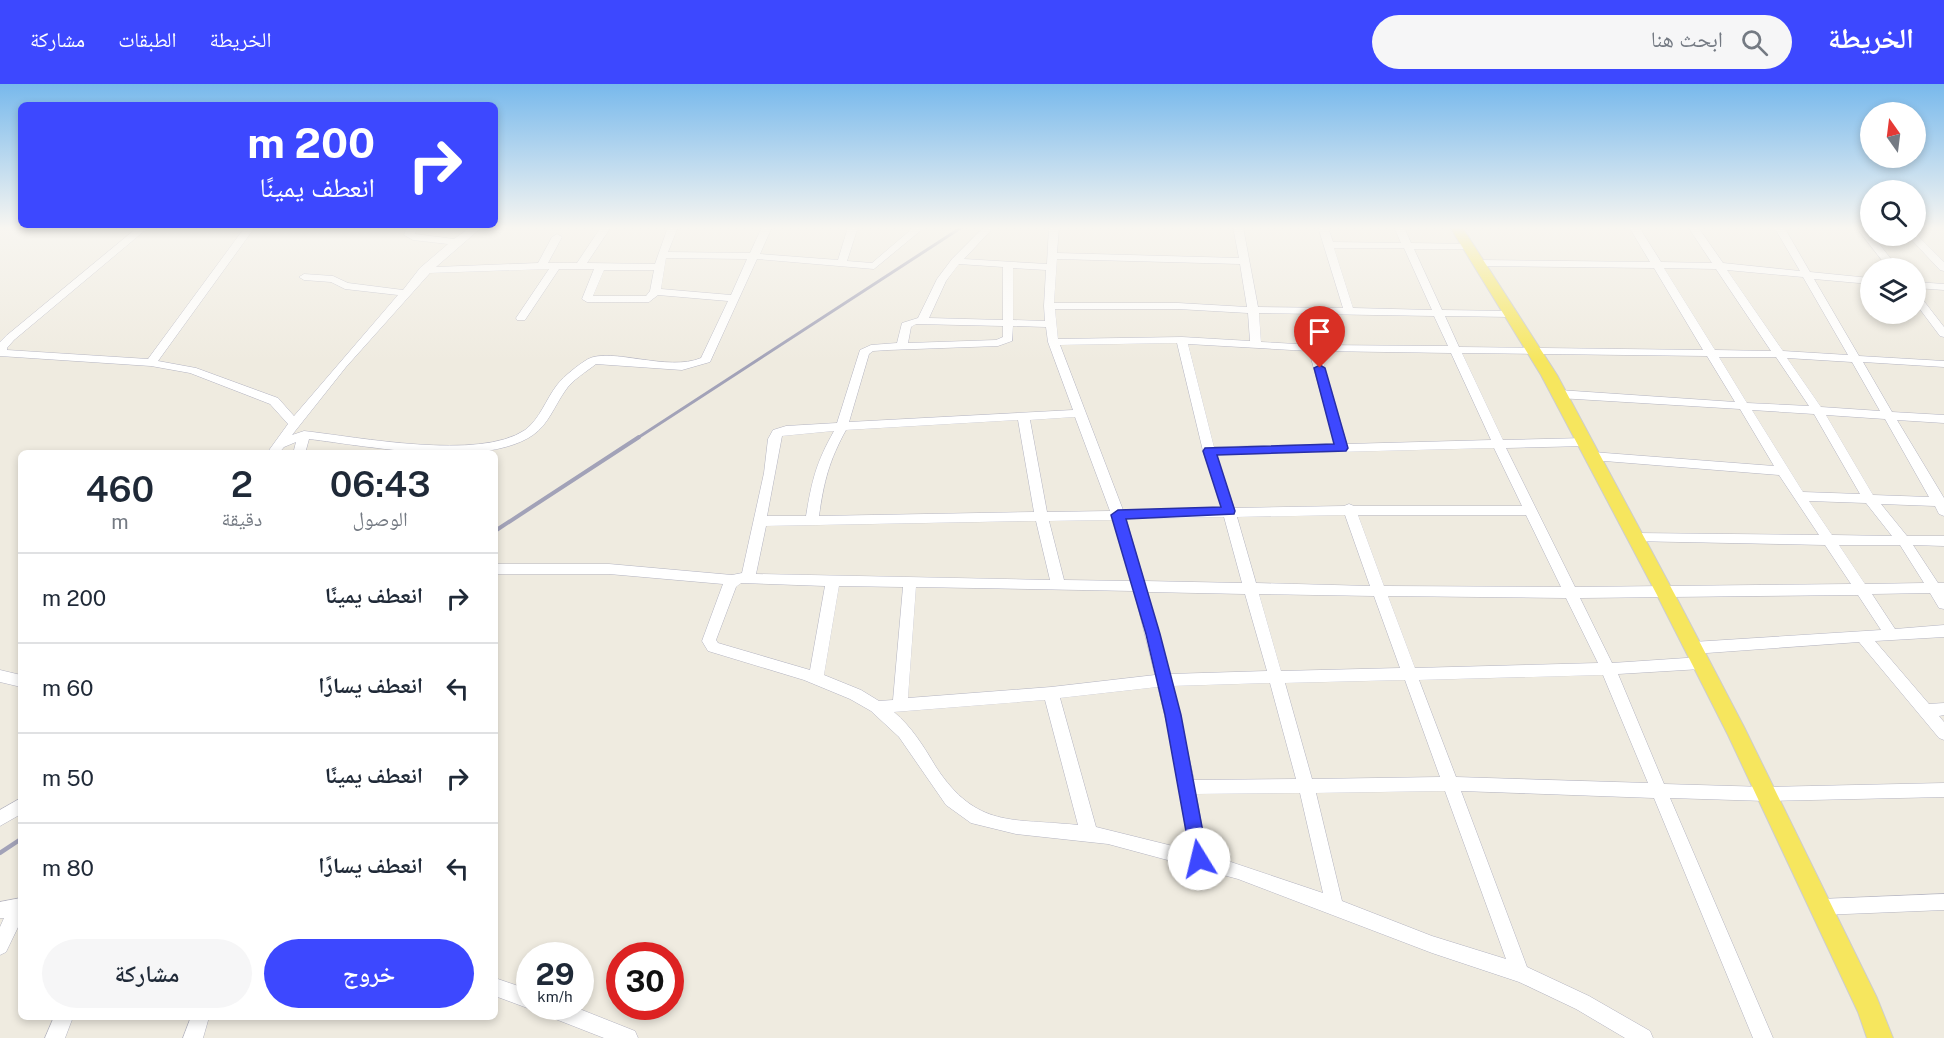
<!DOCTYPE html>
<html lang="ar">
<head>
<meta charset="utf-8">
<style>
  :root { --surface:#fff; --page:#f6f6f7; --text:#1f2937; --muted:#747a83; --line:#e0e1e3; --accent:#3d48ff }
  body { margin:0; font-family:"Public Sans","Noto Naskh Arabic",sans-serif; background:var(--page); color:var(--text); direction:rtl; height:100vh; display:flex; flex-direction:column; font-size:22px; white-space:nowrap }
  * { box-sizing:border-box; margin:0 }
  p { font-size:20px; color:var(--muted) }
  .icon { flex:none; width:33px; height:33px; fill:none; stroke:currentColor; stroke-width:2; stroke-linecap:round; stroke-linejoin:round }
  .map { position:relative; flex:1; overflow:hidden; direction:ltr }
  .drawer { position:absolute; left:18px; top:366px; width:480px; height:570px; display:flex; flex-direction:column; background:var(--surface); border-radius:9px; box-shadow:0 3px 9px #0003; direction:rtl }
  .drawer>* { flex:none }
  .guide { position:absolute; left:18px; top:18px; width:480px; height:126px; border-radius:9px; box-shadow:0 3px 9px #0003; direction:rtl; background:#3d48ff; color:#fff; overflow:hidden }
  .needle { width:39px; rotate:346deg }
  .tools { position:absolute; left:1860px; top:18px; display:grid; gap:12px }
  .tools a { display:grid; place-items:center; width:66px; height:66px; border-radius:50%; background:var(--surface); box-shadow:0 3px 9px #0003; font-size:30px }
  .speed { position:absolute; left:516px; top:858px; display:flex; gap:12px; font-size:30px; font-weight:700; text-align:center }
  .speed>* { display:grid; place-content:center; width:78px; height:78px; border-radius:50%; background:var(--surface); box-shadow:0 3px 9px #0003; line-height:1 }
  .speed small { font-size:15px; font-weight:400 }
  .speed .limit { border:9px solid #d22; background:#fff; color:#111 }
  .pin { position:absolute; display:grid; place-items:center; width:51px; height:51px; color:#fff; margin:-62px -26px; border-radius:50% 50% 50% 0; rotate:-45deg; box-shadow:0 0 6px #0007 }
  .pin .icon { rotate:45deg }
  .me { position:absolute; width:66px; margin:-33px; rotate:351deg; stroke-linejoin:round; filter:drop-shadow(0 0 4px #0008) }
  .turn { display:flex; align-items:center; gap:21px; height:126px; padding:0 24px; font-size:27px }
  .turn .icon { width:78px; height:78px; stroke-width:2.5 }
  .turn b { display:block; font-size:42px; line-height:51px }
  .eta { display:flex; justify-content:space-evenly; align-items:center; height:102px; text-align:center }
  .eta b { font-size:36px; font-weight:600; line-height:42px }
  .action { display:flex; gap:12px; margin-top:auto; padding:12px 24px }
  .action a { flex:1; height:69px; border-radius:36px; background:var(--accent); color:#fff; font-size:24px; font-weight:600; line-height:69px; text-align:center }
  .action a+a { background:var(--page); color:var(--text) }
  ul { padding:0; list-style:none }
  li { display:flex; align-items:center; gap:18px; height:90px; padding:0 24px; border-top:2px solid var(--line) }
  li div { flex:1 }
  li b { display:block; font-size:22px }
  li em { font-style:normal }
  header { display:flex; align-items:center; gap:36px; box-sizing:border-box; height:84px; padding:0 30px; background:var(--accent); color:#fff }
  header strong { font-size:28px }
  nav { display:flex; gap:33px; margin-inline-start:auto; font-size:21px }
  .search { width:420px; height:54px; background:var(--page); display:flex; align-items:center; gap:15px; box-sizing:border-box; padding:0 21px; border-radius:33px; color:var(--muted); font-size:22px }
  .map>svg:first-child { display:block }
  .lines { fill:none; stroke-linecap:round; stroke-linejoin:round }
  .minor-casing { stroke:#b4b4c1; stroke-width:1 }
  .major-casing { stroke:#cdcdcd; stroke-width:2 }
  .minor { fill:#fff; fill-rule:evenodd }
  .major { fill:#f6e65e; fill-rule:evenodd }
  .rail-far2 { stroke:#a2a2b8; stroke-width:3 }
  .rail-far1 { stroke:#a2a2b8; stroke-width:4 }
  .rail { stroke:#a2a2b8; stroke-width:4.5 }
  .route { fill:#3d48ff; stroke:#282fa6; stroke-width:1.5 }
</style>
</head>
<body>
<header>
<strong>الخريطة</strong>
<div class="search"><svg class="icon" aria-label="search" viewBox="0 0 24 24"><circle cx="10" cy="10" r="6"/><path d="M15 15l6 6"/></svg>ابحث هنا</div>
<nav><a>الخريطة</a><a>الطبقات</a><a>مشاركة</a></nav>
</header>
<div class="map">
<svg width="1944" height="954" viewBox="0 0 1944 954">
  <rect width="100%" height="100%" fill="#efebe0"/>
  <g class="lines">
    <defs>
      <path id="minor" d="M 138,143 L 149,143 L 14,256 L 7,264 L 7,266 L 148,275 L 245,143 L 255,143 L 158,277 L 196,284 L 278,314 L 294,332 L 398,211 L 345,205 L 331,198 L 304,196 L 299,193 L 304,190 L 333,192 L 348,199 L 403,206 L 420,184 L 448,160 L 413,156 L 404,151 L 407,143 L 417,143 L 415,150 L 454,155 L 471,143 L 482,143 L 436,183 L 538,179 L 552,153 L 557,150 L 562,153 L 548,179 L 577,179 L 601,143 L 611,143 L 587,179 L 655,180 L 668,143 L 678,143 L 668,168 L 750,169 L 762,143 L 772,143 L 760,170 L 838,176 L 848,143 L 858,143 L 847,177 L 872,179 L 914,143 L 925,143 L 874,185 L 757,175 L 710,278 L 682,286 L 596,280 C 586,288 572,296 565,307 C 555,321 548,341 533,351 C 484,385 367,362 309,355 L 306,366 L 308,369 L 296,369 L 294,366 L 296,358 L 284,363 L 279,369 L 267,369 L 288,340 L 270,320 L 190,289 L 151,282 L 0,272 L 0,258 L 6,252 ZM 666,174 L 747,175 L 731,211 L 661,205 ZM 549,185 L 516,234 L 517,236 L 525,236 L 559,185 L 594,185 L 582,215 L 587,218 L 649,218 L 658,211 L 728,217 L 701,274 C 668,288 611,263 588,275 C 578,281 564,292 557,301 C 546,315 540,335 525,346 C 479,377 359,353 304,347 L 292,351 L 346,283 L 430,189 ZM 604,186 L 654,186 L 650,207 L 646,212 L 593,212 Z
        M 984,143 L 994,143 L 964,175 L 1047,180 L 1049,143 L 1059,143 L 1057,169 L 1239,174 L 1233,143 L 1243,143 L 1258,223 L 1343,224 L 1318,143 L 1328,143 L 1333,158 L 1401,159 L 1394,143 L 1404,143 L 1411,159 L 1471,160 L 1473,162 L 1468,165 L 1414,165 L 1442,226 L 1512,227 L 1517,230 L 1512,233 L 1445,232 L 1459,263 L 1703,266 L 1654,184 L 1479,182 L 1474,179 L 1479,176 L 1650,178 L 1629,143 L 1639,143 L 1661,178 L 1712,179 L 1688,143 L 1698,143 L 1723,179 L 1800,187 L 1774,143 L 1784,143 L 1810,188 L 1870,194 L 1870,200 L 1814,195 L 1859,272 L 1944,277 L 1944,283 L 1863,278 L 1892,328 L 1944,331 L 1944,339 L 1897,336 L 1944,414 L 1944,432 L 1939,430 L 1935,422 L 1881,420 L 1907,452 L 1944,452 L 1944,462 L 1913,461 L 1938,499 L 1944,499 L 1944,525 L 1939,524 L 1930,509 L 1872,510 L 1895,545 L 1944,541 L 1944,553 L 1875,557 L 1929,620 L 1944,619 L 1944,631 L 1939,632 L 1944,638 L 1944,656 L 1939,654 L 1859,558 L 1693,570 L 1688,568 L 1686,564 L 1688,560 L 1693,558 L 1881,546 L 1858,511 L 1580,514 L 1612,579 L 1701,573 L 1706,575 L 1708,579 L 1706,583 L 1701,585 L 1618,590 L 1664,700 L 1766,703 L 1944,699 L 1944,713 L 1766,717 L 1670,714 L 1773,954 L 1753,954 L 1654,714 L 1461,707 L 1527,883 L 1589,912 L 1650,947 L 1653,954 L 1625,954 L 1576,925 L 1519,898 L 1432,869 L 1238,795 L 1108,760 L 1016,750 L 971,739 L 946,721 L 899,653 L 871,627 L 850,615 L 804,596 L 708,567 L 702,557 L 723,500 L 609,490 L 495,490 L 495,480 L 609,480 L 732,491 L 742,489 L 764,389 L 768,355 L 773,346 L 786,342 L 837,339 L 860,266 L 871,261 L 897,259 L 902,239 L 918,234 L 937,195 L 952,175 ZM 1334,164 L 1404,164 L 1432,226 L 1353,224 ZM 1057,175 L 1240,180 L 1247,223 L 1178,219 L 1054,219 ZM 959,180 L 1003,183 L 1003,236 L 929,234 L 946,197 ZM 1013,184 L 1046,186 L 1044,222 L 1045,237 L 1013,236 ZM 1664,184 L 1716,185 L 1771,267 L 1715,266 ZM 1727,186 L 1803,193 L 1848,271 L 1783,267 ZM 1055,225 L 1178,225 L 1248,229 L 1250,257 L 1182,253 L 1058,255 ZM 1259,229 L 1434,232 L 1448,262 L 1314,261 L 1261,258 ZM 916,240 L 1003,242 L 1003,253 L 996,256 L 908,259 L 911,243 ZM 1013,242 L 1046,243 L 1048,258 L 1073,326 L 849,338 L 869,270 L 873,267 L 888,266 L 998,262 L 1012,257 ZM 1177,259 L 1203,367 L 1222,424 L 1123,426 L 1060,261 ZM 1188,260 L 1309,267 L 1335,360 L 1214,363 ZM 1320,267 L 1451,269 L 1491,356 L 1347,360 ZM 1462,269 L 1707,272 L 1735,318 L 1559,306 L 1553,310 L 1559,314 L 1740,325 L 1774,382 L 1592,368 L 1586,372 L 1592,376 L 1779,391 L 1819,451 L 1635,449 L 1630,451 L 1628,454 L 1630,457 L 1825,461 L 1851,500 L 1575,503 L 1506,364 L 1585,362 L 1591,358 L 1585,354 L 1503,356 ZM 1719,273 L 1776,273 L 1809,322 L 1747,319 ZM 1787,274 L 1852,278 L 1880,327 L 1821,323 ZM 1752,326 L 1814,330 L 1860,410 L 1803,408 ZM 1826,331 L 1885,335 L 1929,413 L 1873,411 ZM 1075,333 L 1110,427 L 1047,428 L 1030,336 ZM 1018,336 L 1034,428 L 819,432 C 824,397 829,377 846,346 ZM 834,347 C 816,379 812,396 806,432 L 767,432 L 782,352 ZM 1494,364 L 1522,422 L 1354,422 L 1349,420 L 1344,422 L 1234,424 L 1216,371 ZM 1809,417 L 1866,419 L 1892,452 L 1832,451 ZM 1345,431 L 1370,502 L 1256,499 L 1237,433 ZM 1358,431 L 1526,431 L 1561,503 L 1384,502 ZM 1224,433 L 1242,499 L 1144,497 L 1126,435 ZM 1113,436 L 1131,497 L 1064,496 L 1049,437 ZM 1036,437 L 1050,496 L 756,490 L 766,442 ZM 1839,461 L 1900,461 L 1924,499 L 1865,500 ZM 741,499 L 825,502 L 810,586 L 718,559 L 716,556 L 736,503 ZM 839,502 L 903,503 L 893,616 L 879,617 L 861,606 L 824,591 ZM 916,503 L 1134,507 L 1155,591 L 1051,603 L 908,614 ZM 1148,508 L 1245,510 L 1267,587 L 1170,590 ZM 1259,510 L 1374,512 L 1400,584 L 1281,587 ZM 1388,512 L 1566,514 L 1598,579 L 1415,584 ZM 1603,591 L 1648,699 L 1456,693 L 1419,596 ZM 1405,596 L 1440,693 L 1312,695 L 1285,599 ZM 1270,599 L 1296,695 L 1194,696 L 1173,602 ZM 1158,603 L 1173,666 L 1189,766 L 1096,743 L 1060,614 ZM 1045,616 L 1078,741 C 1012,734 977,745 936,683 C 924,663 912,643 894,628 ZM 1445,707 L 1506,875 L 1432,852 L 1342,817 L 1316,709 ZM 1300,709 L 1323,809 L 1207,770 L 1196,710 Z
        M 1856,143 L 1866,143 L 1898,184 L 1888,184 Z
        M 1916,150 L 1944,178 L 1944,187 L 1940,186 L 1908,152 Z
        M 1916,198 L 1944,200 L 1944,206 L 1916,204 Z
        M 1916,211 L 1920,212 L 1944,243 L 1944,253 L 1940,252 L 1916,220 Z
        M 0,586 L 21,591 L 21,603 L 0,598 Z
        M 21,714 L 21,730 L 0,742 L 0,726 Z
        M 1944,810 L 1944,826 L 1821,831 L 1815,829 L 1812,823 L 1815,817 L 1821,815 Z
        M 21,814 L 21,837 L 6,868 L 0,871 L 0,843 L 4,834 L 0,834 L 0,818 Z
        M 495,894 L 530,906 L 530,922 L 537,923 L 530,925 L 495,912 Z
        M 538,922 L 572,922 L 635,947 L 638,954 L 604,954 L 540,929 Z
        M 54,933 L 73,933 L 65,954 L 45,954 Z
        M 191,933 L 209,933 L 203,954 L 183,954 Z"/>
      <path id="major" d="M 1450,143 L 1462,143 L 1557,291 L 1674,509 L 1744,643 L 1877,914 L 1893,954 L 1867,954 L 1858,928 L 1728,651 L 1656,509 L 1541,291 Z"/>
    </defs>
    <!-- minor casing -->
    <use href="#minor" class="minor-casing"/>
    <!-- major casing -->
    <use href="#major" class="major-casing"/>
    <!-- minor -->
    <use href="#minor" class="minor"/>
    <!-- major -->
    <use href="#major" class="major"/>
    <!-- rail-far2 -->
    <path class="rail-far2" d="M 636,355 L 962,143"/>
    <!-- rail-far1 -->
    <path class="rail-far1" d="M 495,447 L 639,353"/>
    <!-- rail -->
    <path class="rail" d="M 0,769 L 21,755"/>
  </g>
  <!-- sky -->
  <linearGradient id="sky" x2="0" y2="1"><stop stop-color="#78b9ec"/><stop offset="0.52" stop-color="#f8f6f1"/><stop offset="1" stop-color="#f8f6f1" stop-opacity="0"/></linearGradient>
  <rect width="1944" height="277" fill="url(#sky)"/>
  <!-- route -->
  <path class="route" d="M 1320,281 L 1325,284 L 1348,364 L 1346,367 L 1217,371 L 1235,427 L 1234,430 L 1126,435 L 1160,550 L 1181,631 L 1208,775 L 1205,781 L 1199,783 L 1193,781 L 1191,775 L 1165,631 L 1146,550 L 1111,431 L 1118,426 L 1221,423 L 1203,367 L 1205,364 L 1334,360 L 1314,284 Z"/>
</svg>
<div class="tools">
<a><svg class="needle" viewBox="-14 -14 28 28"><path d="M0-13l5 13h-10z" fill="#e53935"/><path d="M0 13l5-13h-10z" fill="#747a83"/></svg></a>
<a><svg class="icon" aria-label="search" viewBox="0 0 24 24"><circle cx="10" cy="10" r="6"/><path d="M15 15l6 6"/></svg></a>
<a><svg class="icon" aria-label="layers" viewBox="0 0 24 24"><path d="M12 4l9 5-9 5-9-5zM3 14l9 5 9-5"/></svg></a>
</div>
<div class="speed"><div>29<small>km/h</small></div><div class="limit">30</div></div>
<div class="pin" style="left:1320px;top:284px;background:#d93025"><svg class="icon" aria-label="arrive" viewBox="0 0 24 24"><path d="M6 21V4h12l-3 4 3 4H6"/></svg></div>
<svg class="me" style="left:1199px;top:775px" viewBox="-20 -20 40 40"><circle r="19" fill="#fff"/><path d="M0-13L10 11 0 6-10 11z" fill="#3d48ff"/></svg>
<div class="guide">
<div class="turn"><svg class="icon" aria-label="right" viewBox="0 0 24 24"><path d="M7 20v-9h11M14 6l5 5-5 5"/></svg><div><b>200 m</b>انعطف يمينًا</div></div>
</div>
<section class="drawer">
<div class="eta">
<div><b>06:43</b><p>الوصول</p></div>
<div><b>2</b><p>دقيقة</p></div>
<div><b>460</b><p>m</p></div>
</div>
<ul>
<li><svg class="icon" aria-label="right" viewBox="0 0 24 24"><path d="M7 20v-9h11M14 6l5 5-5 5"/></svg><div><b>انعطف يمينًا</b></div><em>200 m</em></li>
<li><svg class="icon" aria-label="left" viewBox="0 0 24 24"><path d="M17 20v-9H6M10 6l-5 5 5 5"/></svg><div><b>انعطف يسارًا</b></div><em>60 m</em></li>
<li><svg class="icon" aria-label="right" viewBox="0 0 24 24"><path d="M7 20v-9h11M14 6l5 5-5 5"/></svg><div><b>انعطف يمينًا</b></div><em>50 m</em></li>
<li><svg class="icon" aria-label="left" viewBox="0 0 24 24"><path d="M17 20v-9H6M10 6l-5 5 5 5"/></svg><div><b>انعطف يسارًا</b></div><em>80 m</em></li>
</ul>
<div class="action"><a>خروج</a><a>مشاركة</a></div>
</section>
</div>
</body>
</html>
